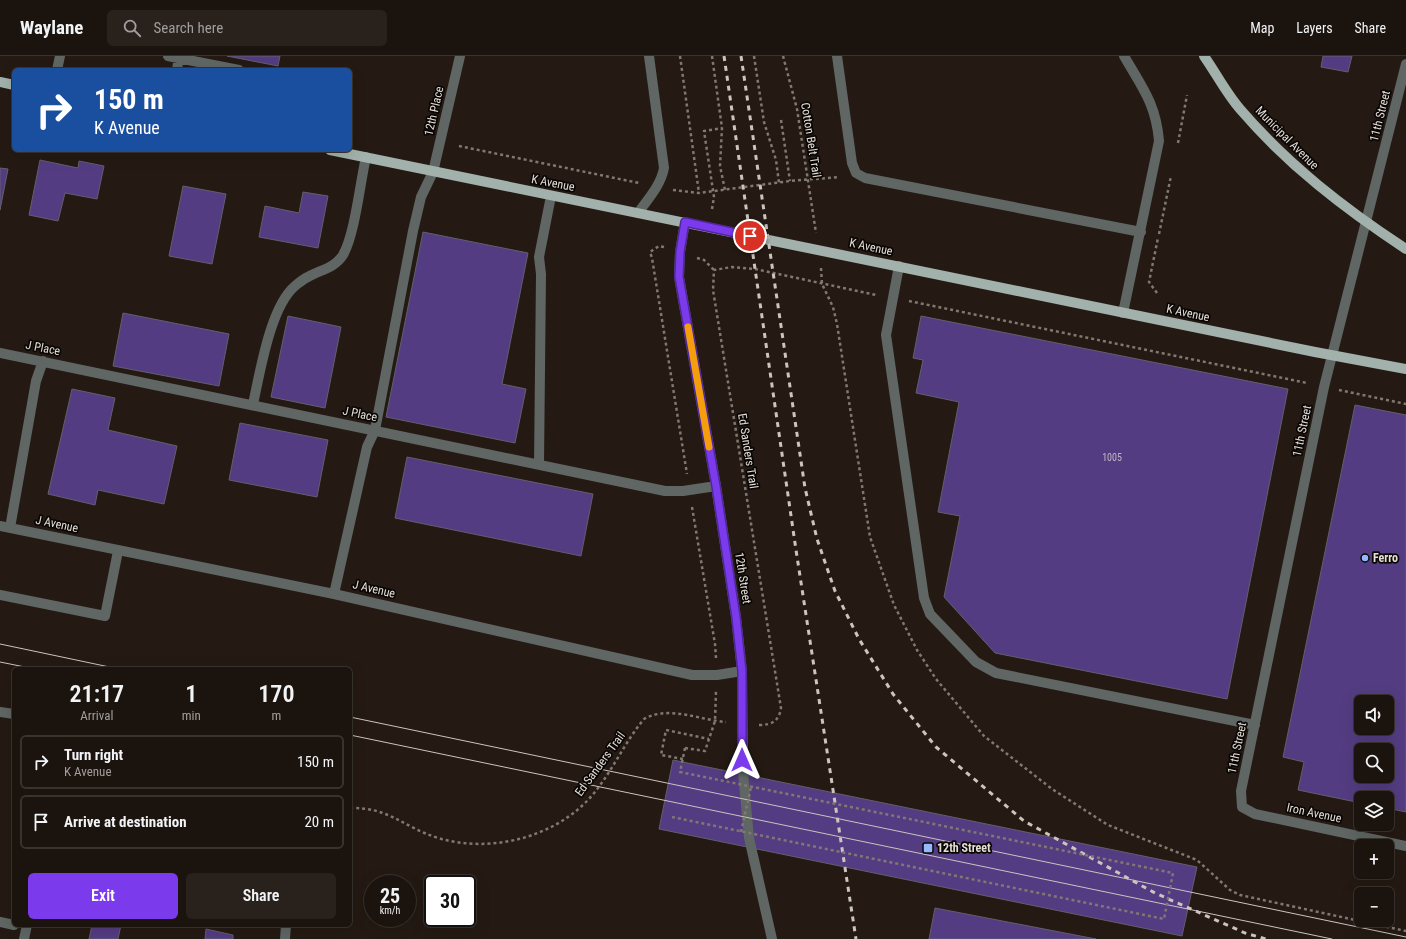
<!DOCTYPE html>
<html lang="en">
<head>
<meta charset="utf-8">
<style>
  :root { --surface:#1b140e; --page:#28211c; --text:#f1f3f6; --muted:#a09e9e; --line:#39332e; --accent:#7c3aed }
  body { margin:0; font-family:"Roboto Condensed",sans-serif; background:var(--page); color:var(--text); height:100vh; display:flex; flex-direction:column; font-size:15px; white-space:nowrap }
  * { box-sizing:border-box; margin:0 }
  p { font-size:13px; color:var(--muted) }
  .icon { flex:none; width:22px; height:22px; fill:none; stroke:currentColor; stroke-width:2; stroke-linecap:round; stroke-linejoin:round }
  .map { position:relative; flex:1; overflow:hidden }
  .details { position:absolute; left:12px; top:611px; width:340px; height:260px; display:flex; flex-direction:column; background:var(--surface); border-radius:6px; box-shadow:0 4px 16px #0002,0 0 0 1px var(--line) }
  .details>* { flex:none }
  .guide { position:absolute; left:12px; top:12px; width:340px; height:84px; border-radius:6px; box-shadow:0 4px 16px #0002,0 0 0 1px var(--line); background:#1a4fa0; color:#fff; overflow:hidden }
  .buttons { position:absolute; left:1354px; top:639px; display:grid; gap:8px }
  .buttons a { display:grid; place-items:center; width:40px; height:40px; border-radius:6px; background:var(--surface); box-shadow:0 4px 16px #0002,0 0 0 1px var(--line); font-size:20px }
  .speed { position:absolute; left:364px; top:819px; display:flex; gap:8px; font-size:20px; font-weight:700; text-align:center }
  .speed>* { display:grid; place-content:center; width:52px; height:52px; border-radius:50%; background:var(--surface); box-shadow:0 4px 16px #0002,0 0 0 1px var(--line); line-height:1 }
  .speed small { font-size:10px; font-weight:400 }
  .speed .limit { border:2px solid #111; border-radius:6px; background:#fff; color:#111 }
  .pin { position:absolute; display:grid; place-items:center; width:34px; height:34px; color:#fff; margin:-17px; border:2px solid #fff; border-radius:50%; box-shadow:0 1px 4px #0007 }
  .me { position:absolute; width:44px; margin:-22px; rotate:0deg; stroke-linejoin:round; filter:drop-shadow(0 0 3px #0008) }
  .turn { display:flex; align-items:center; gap:14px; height:84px; padding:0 16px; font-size:18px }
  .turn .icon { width:52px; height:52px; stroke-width:2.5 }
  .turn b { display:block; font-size:28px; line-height:34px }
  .eta { display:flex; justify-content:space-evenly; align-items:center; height:68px; text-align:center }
  .eta b { font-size:24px; font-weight:600; line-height:28px }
  .primary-button { display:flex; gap:8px; margin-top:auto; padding:8px 16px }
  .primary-button a { flex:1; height:46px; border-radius:6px; background:var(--accent); color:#fff; font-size:16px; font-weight:600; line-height:46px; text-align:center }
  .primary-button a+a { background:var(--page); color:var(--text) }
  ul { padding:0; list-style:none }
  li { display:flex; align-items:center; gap:12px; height:54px; margin:0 8px 6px; padding:0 8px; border:2px solid var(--line); border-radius:6px }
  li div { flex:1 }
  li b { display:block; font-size:15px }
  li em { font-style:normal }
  header { display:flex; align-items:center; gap:24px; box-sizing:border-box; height:56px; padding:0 20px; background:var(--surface); border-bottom:1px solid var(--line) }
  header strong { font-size:19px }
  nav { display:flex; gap:22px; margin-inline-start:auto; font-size:14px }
  .search { width:280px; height:36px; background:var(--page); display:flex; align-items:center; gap:10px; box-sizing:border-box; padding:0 14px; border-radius:6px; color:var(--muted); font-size:15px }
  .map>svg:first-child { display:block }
  .building { fill:#543c82; stroke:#625f6c; fill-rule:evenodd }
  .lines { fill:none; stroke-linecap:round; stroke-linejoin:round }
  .path { stroke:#807872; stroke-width:2.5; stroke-dasharray:3 3; stroke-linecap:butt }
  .minor { stroke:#5f6663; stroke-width:10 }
  .major { stroke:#a2b1ab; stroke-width:10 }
  .tram { stroke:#cbc4bf; stroke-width:1 }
  .rail { stroke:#cbc4bf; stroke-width:3; stroke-dasharray:5 5; stroke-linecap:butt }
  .path-bridge { stroke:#807872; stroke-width:2.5; stroke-dasharray:3 3; stroke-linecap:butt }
  .route-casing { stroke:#51269a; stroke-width:10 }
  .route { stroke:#7c3aed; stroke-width:7 }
  .slow { stroke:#f59e0b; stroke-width:7 }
  .poi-dot { fill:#94b7fd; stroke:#0a0604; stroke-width:1.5 }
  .labels { text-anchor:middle; stroke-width:3.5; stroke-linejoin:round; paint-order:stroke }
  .number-label { font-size:10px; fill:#c0b5c2 }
  .street-label { font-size:12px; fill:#e4ddd8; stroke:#0a0604 }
  .poi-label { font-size:12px; font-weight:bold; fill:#e4ddd8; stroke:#0a0604; text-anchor:start }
</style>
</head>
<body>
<header>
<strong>Waylane</strong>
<div class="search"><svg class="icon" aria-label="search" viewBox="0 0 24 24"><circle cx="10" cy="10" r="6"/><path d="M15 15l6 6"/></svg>Search here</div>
<nav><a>Map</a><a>Layers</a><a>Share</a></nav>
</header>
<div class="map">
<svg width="1406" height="883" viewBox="0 0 1406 883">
  <rect width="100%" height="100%" fill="#241a13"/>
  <!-- building -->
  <path class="building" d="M 227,0 L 280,0 L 278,10 Z
    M 1323,0 L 1352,0 L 1348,16 L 1321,11 Z
    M 40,104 L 78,112 L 79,105 L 104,110 L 97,143 L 65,137 L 58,165 L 29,159 Z
    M 0,112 L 8,113 L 0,154 Z
    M 183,130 L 226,138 L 212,208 L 169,200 Z
    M 303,136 L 328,140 L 318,192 L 259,181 L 265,150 L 299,157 Z
    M 423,176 L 528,197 L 502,328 L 526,333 L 515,387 L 386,361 Z
    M 123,257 L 229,278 L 219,330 L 113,310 Z
    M 288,260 L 341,271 L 325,352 L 271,341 Z
    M 921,260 L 1288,333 L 1227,643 L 995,597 L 944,541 L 960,460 L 938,456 L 959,346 L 916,337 L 923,304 L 913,302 Z
    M 72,333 L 115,342 L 108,374 L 177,390 L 164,448 L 98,434 L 95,449 L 48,438 Z
    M 1355,349 L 1406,359 L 1406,756 L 1387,752 L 1387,742 L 1361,742 L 1361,747 L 1298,734 L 1304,706 L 1283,701 ZM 1361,646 L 1387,646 L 1387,672 L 1361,672 ZM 1361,694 L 1387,694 L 1387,720 L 1361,720 Z
    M 240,367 L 328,384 L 317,441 L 229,424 Z
    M 407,401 L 593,438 L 581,500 L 395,462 Z
    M 673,704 L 1197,811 L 1182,880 L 659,773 Z
    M 935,852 L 1096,883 L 929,883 Z
    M 92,869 L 121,869 L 118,883 L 89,883 Z
    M 206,873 L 233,879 L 233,883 L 205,883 Z"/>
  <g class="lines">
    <!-- path -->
    <path class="path" d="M 680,0 L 699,137
      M 712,0 L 722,72 L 720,110 L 725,134
      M 754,0 L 764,66 L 776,104 L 779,127
      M 783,0 L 797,53 L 816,177
      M 781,64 L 790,125
      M 1178,87 L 1187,39
      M 459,90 L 639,127
      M 673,134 L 699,137 L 790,125 L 839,121
      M 712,153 L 714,141 L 704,75 L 722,72
      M 1159,178 L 1171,120
      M 664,191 L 659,190 L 650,196 L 652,202 L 687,418
      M 697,202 L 704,204 L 714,214
      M 821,212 L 822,228 L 833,251 L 837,268 L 870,481 L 894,549 L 917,594 L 936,623 L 984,680 L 1052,733 L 1108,769 L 1197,804 L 1230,834 L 1240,839 L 1406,875
      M 1157,237 L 1149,226 L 1158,182
      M 909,245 L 1307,327
      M 1339,334 L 1406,348
      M 692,451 L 715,588 L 716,602
      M 759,669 C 772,669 779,665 781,652 L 713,234 L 714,214 L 732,211 L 755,213 L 876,239
      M 685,692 L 705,695 L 715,665 L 716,635
      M 683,703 L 661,699 L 666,674 L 709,683
      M 350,752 C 389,751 403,771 438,782 C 488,797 550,783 587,745 C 610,721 623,688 644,663 C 669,649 699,664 726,666"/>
    <!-- minor -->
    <path class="minor" d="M 168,0 L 239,14
      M 837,0 L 852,107 L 856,117 L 865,122 L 1141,176
      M 1406,8 L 1324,331 L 1241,735 L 1242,751 L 1255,758 L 1406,790
      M 57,14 L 60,0
      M 177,14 L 179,0
      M 638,157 C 648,143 661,129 664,112 L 649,0
      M 685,166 L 680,196 L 679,221 L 716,430 L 736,561 L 742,615 L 743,716 L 749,782 L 772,883
      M 899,210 L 886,279 L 924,542 L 930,558 L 976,606 L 996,617 L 1255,669
      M 1123,257 L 1159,85 C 1156,48 1142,31 1124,0
      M 0,297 L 665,435 L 683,435 L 716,430
      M 253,348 C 260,317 270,251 295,230 C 299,227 303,223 308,221 C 320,214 335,212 343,199 C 355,178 360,127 366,101
      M 539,408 L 541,218 L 539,201 L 551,140
      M 0,470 L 334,538 L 692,619 L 717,619 L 742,615
      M 10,472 L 36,325 L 43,305
      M 334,538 L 367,391 L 375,374 L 413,175 L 421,141 L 433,116 L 460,0
      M 0,539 L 105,560 L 118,495
      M 0,656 L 14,658
      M 0,866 L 14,869
      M 24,883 L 27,869
      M 285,883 L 286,869"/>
    <!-- major -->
    <path class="major" d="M 1204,0 C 1216,17 1226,37 1240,53 C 1288,109 1345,153 1406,193
      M 0,26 L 14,29
      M 330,94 L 1315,296 L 1406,313"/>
    <!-- tram -->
    <path class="tram" d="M 0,588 L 119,613
      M 0,606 L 35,613
      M 350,661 L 1406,881
      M 350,679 L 1332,883"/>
    <!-- rail -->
    <path class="rail" d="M 724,0 L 796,494 L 856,883
      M 741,0 L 805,432 L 817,483 L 835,535 L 859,583 L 893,638 L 936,691 L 1024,765 L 1155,837 L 1245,877 L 1266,883"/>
    <!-- path-bridge -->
    <path class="path-bridge" d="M 672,761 L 1164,863 L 1173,817 L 680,716 L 685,692
      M 741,776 L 751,731"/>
  </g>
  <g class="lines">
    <defs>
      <path id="route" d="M 742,704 L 742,615 L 736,561 L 716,430 L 679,221 L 680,196 L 685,166 L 750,180"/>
    </defs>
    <!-- route casing -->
    <use href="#route" class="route-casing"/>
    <!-- route -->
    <use href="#route" class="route"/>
    <!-- slow -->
    <path class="slow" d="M 688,271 L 709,391"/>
  </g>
  <!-- markers -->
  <g class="poi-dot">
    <circle cx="1365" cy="502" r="4"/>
    <rect x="923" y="787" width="10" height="10" rx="2"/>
  </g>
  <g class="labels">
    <!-- number labels -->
    <g class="number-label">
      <text x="1112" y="405">1005</text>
    </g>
    <!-- street labels -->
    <g class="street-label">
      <text transform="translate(434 55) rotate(-77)" y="4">12th Place</text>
      <text transform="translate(1380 60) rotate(-76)" y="4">11th Street</text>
      <text transform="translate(1287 82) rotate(45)" y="4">Municipal Avenue</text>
      <text transform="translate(811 84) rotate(81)" y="4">Cotton Belt Trail</text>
      <text transform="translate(553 127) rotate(11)" y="4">K Avenue</text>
      <text transform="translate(871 191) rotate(12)" y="4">K Avenue</text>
      <text transform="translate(1188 257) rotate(12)" y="4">K Avenue</text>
      <text transform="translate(43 292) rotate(11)" y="4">J Place</text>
      <text transform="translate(360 358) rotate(12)" y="4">J Place</text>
      <text transform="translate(1302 375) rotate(-78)" y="4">11th Street</text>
      <text transform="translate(748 395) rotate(81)" y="4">Ed Sanders Trail</text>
      <text transform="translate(57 468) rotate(12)" y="4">J Avenue</text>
      <text transform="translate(743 522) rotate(81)" y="4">12th Street</text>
      <text transform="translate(374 533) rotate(13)" y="4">J Avenue</text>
      <text transform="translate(1237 692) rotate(-78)" y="4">11th Street</text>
      <text transform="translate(600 708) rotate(-54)" y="4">Ed Sanders Trail</text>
      <text transform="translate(1314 757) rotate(12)" y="4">Iron Avenue</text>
    </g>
    <!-- poi labels -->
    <g class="poi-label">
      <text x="1373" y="506">Ferro</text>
      <text x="937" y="796">12th Street</text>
    </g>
  </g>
</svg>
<div class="buttons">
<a><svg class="icon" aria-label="sound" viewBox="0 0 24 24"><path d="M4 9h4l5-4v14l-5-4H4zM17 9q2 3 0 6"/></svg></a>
<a><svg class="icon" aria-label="search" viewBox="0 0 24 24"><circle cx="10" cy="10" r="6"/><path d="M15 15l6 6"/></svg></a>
<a><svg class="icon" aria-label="layers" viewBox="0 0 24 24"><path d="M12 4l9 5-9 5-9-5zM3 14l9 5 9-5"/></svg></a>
<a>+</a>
<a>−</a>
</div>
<div class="speed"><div>25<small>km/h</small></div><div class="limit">30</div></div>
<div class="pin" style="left:750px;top:180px;background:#d93025"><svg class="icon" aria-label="arrive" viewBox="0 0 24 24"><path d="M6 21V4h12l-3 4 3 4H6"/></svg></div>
<svg class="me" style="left:742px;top:704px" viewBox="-20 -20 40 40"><path d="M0-17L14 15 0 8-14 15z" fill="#7c3aed" stroke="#fff" stroke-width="4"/></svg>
<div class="guide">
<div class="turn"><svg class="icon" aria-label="right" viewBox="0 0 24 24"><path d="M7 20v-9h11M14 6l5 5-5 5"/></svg><div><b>150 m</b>K Avenue</div></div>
</div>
<section class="details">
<div class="eta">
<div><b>21:17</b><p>Arrival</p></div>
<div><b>1</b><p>min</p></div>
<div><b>170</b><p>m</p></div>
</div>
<ul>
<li><svg class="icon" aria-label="right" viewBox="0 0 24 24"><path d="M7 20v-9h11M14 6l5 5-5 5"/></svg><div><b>Turn right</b><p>K Avenue</p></div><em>150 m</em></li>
<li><svg class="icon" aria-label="arrive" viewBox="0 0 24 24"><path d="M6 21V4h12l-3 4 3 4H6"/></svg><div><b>Arrive at destination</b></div><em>20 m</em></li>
</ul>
<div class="primary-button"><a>Exit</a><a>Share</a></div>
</section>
</div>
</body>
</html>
